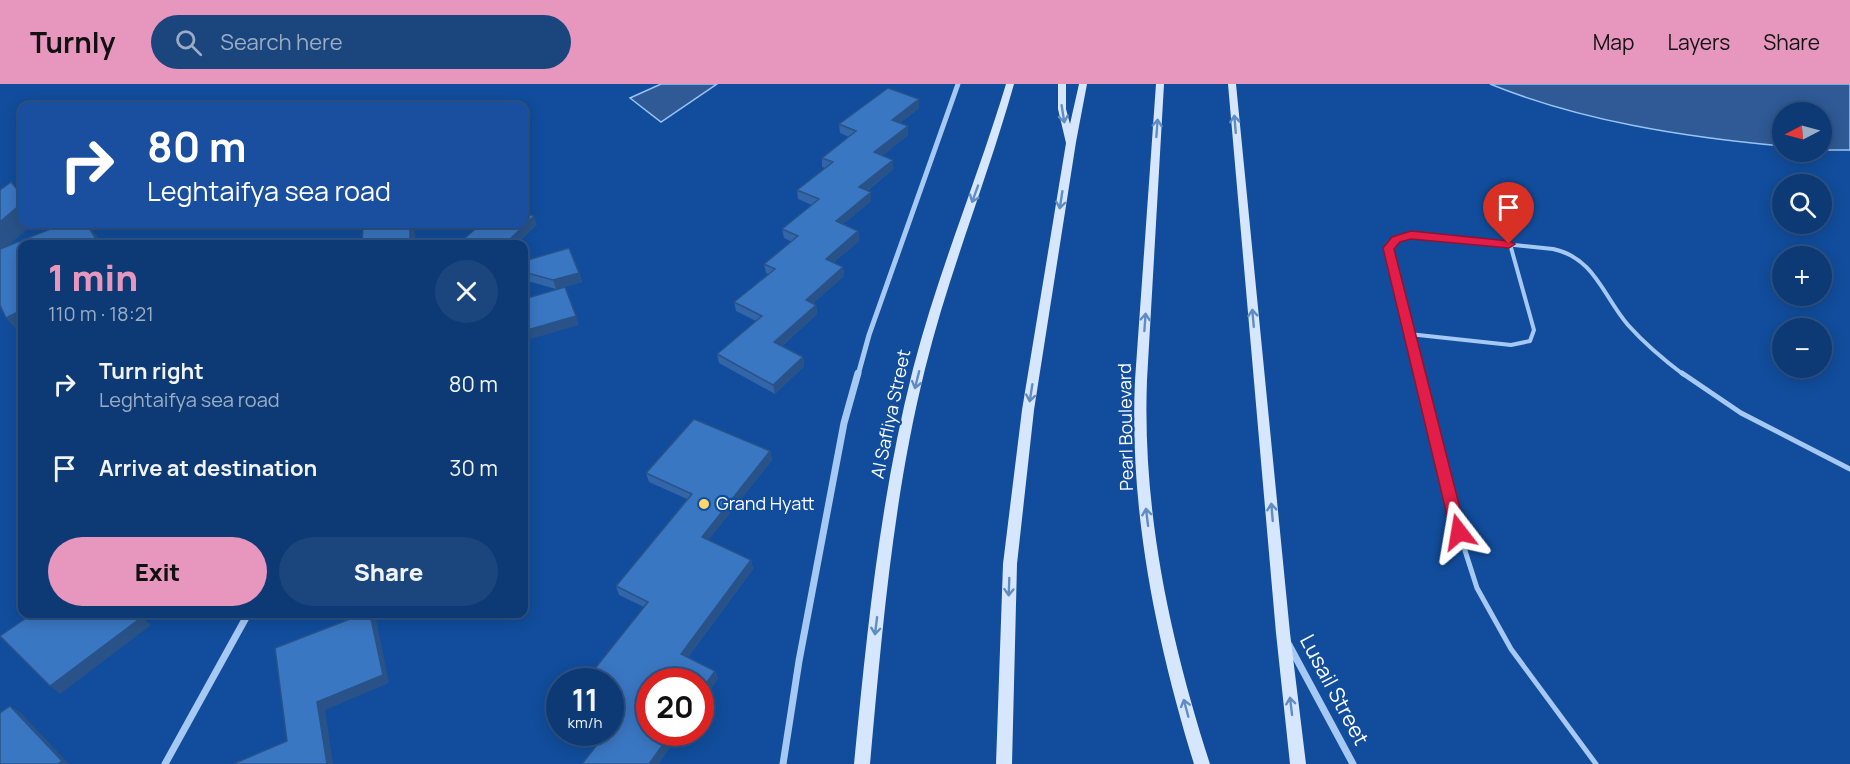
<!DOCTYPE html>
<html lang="en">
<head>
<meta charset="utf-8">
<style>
  :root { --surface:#0d3a75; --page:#1b457d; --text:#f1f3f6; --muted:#9aadc5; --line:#2d5487; --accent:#e797bd }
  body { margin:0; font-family:Manrope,sans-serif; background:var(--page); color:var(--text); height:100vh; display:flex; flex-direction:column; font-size:22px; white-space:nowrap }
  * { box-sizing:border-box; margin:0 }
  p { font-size:20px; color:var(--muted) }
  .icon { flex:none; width:33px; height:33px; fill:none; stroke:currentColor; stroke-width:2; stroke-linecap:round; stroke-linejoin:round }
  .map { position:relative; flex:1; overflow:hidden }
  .sheet { position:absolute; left:18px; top:156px; width:510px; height:378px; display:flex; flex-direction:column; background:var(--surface); border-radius:12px; box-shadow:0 3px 15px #0003,0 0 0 2px var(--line) }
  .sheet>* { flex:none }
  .guide { position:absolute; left:18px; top:18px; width:510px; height:126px; border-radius:12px; box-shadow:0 3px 15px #0003,0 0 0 2px var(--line); background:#1a4fa0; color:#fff; overflow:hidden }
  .needle { width:39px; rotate:264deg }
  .buttons { position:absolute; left:1772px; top:18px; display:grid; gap:12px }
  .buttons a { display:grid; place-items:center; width:60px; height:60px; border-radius:50%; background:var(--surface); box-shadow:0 3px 15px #0003,0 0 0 2px var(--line); font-size:30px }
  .speed { position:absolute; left:546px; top:584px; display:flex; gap:12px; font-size:30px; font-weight:700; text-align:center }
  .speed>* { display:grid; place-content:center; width:78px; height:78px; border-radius:50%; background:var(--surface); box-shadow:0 3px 15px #0003,0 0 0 2px var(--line); line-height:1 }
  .speed small { font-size:15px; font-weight:400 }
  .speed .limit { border:9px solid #d22; background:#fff; color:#111 }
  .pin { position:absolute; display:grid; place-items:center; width:51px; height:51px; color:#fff; margin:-62px -26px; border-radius:50% 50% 50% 0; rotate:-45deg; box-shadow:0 0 6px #0007 }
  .pin .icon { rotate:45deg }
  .me { position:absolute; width:66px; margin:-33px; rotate:346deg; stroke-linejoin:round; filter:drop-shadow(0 0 4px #0008) }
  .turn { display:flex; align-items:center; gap:21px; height:126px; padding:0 30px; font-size:27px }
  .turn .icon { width:78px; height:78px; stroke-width:2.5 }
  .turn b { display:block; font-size:42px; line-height:51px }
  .round { display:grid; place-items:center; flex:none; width:63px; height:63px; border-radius:32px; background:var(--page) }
  .summary { display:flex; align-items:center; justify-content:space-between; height:102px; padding:0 30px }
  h1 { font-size:36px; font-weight:800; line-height:45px; color:var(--accent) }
  .button { display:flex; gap:12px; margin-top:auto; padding:12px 30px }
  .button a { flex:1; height:69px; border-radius:36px; background:var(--accent); color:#111; font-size:24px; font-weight:800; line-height:69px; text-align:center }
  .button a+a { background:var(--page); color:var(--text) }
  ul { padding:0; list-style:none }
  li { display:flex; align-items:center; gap:18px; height:84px; padding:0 30px }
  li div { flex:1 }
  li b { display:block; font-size:22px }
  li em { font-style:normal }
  header { display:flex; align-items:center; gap:36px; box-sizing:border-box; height:84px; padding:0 30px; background:var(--accent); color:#111 }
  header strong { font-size:28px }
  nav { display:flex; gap:33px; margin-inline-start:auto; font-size:21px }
  .search { width:420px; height:54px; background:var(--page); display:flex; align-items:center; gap:15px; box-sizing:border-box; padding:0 21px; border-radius:33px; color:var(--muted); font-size:22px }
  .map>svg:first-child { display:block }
  .water { fill:#2f5a95; stroke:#98c4f7; stroke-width:1.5 }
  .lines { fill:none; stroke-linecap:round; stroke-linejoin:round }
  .lane-far1 { stroke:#a6c9f4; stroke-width:4 }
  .lane { stroke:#a6c9f4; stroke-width:5 }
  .street-far1 { stroke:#a6c9f4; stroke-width:5 }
  .street { stroke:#a6c9f4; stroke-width:7 }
  .secondary { fill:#d6e7fd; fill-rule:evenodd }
  .wall { fill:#3266a8 }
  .shaded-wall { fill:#295388 }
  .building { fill:#3a77c3; stroke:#295388; stroke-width:1.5 }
  .oneway { stroke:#608bc3 }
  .route { fill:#e11d48; stroke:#92132f; stroke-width:1.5 }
  .poi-dot { fill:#ffd569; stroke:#114d9c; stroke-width:2 }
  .labels { text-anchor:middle; stroke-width:4.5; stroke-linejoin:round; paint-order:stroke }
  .street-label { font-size:18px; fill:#fff; stroke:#114d9c }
  .poi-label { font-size:18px; fill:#fff; stroke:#114d9c; text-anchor:start }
  .near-street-label { font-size:21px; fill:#fff; stroke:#114d9c }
</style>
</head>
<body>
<header>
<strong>Turnly</strong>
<div class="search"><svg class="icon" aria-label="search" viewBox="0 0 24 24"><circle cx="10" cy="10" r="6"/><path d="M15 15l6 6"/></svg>Search here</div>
<nav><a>Map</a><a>Layers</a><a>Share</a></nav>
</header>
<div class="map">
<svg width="1850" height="680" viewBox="0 0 1850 680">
  <rect width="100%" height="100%" fill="#114d9c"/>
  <!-- water -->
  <path class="water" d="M 661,0 L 717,0 L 661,38 L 630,14 Z
    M 1490,0 L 1850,0 L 1850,66 L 1821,66 L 1821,28 L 1782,28 L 1782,62 C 1684,53 1581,37 1490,0 Z"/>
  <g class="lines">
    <!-- lane-far1 -->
    <path class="lane-far1" d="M 1409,250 L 1511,261 L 1530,257 L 1534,246 L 1510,160
      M 1419,291 L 1389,170 L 1391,159 L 1403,152 L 1421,151 L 1553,165 C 1595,174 1603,212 1628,241 C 1645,260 1664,276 1684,291"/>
    <!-- lane -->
    <path class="lane" d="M 1419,289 L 1459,448 L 1477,504 L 1511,565 L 1596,680
      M 1682,289 L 1741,329 L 1850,385"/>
    <!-- street-far1 -->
    <path class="street-far1" d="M 858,291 L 869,251 L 958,0"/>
    <!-- street -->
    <path class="street" d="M 1289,561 L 1353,680
      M 165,680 L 248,530
      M 783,680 L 799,577 L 844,339 L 858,289"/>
    <!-- secondary -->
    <path class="secondary" d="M 1006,0 L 1014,0 C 987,96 949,188 925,285 C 893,414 882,548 870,680 L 854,680 C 867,548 880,414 913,285 C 938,188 977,96 1006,0 Z
      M 1058,0 L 1066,0 L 1066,25 L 1070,40 L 1079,0 L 1087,0 L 1076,58 L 1034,326 L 1017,480 L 1012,680 L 996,680 L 1003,480 L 1022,326 L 1066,59 L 1058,25 Z
      M 1156,0 L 1164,0 L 1147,296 C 1142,427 1170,556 1210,680 L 1194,680 C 1156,556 1129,427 1135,296 Z
      M 1228,0 L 1236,0 L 1290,549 L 1306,680 L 1290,680 L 1276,549 Z"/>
  </g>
  <!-- wall -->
  <path class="wall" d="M 919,24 L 900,39 L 908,42 L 908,51 L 882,72 L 893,76 L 893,85 L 867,107 L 871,117 L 843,140 L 858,147 L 859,157 L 834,178 L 843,183 L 844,192 L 813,219 L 816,221 L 817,230 L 782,262 L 803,273 L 804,282 L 775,310 L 719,279 L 717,270 L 756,237 L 736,227 L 734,218 L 768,190 L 766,189 L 764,180 L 792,158 L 784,154 L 782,145 L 812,121 L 798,115 L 797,106 L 825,84 L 822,83 L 822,74 L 849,53 L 840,49 L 839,40 Z
    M 524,177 L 579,189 L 582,198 L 556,205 L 524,196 Z
    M 770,367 L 772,376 L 708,456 L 751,476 L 753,485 L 688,573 L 715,587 L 718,595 L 650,648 L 681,648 L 658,680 L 610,648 L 644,523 L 619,511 L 616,502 L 687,415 L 649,398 L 646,389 Z"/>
  <!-- shaded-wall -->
  <path class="shaded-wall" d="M 919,15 L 919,24 L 892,45 L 892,36 Z
    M 908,42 L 908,51 L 875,78 L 874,68 Z
    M 893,76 L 893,85 L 860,112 L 859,103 Z
    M 871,108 L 871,117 L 836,146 L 836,137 Z
    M 22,119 L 22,140 L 33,140 L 0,169 L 0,138 Z
    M 534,132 L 537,141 L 517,160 L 505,160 Z
    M 87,140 L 88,140 L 103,160 L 99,160 Z
    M 410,140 L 415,140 L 415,160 L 410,160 Z
    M 858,147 L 859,157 L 827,184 L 826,175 Z
    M 843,183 L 844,192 L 807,225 L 806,216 Z
    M 579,189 L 582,198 L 556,205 L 553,196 Z
    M 816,221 L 817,230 L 776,267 L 774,258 Z
    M 22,226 L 22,252 L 6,234 Z
    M 576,232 L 579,241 L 524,257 L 524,247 Z
    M 803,273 L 804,282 L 775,310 L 773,301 Z
    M 770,367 L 772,376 L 704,462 L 702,453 Z
    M 751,476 L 753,485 L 684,578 L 681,570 Z
    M 138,530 L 151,541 L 60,610 L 50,602 Z
    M 370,530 L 372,530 L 376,535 L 389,599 L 325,626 L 333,680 L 327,680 L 317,618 Z
    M 715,587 L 718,595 L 700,620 L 700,608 Z
    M 10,622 L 21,629 L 69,680 L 58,680 Z
    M 672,648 L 681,648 L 658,680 L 649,680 Z"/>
  <!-- building -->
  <path class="building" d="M 888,4 L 919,15 L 892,36 L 908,42 L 874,68 L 893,76 L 859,103 L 871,108 L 836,137 L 858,147 L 826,175 L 843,183 L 806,216 L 816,221 L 774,258 L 803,273 L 773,301 L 717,270 L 762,232 L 734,218 L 775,185 L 764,180 L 798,152 L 782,145 L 819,115 L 797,106 L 833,78 L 822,74 L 856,47 L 839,40 Z
    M 11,98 L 22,111 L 22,119 L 0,138 L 0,106 Z
    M 524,129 L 534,132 L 505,160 L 458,160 L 481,140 L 524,140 Z
    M 63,140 L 87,140 L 99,160 L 22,160 L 22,226 L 6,234 L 0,221 L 0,165 Z
    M 363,140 L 410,140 L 410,160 L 362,160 Z
    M 289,154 L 298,160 L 277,160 Z
    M 569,164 L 579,189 L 553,196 L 524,188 L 524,177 Z
    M 565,203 L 576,232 L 524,247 L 524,215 Z
    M 694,335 L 770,367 L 702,453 L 751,476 L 681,570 L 715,587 L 700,608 L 700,597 L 650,597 L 650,648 L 672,648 L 649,680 L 582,680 L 607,648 L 610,648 L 611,642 L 610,597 L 585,597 L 648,518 L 616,502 L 692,410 L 646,389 Z
    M 32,530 L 138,530 L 142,533 L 50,602 L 0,552 Z
    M 363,530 L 370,530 L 383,591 L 317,618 L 327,680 L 233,680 L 287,657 L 275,564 Z
    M 10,622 L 62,677 L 58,680 L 0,680 L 0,629 Z"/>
  <!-- one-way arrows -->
  <defs><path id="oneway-shaft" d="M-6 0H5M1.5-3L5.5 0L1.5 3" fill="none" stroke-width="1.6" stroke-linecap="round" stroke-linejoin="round" transform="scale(1.5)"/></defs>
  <g class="oneway">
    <use href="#oneway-shaft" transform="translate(1063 30) rotate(81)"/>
    <use href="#oneway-shaft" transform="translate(1235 40) rotate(-95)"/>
    <use href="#oneway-shaft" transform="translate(1157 44) rotate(-86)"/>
    <use href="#oneway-shaft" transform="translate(975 110) rotate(110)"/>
    <use href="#oneway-shaft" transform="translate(1061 116) rotate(99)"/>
    <use href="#oneway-shaft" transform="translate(1253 234) rotate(-95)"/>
    <use href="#oneway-shaft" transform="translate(1145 238) rotate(-86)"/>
    <use href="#oneway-shaft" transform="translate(917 296) rotate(104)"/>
    <use href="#oneway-shaft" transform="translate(1031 309) rotate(99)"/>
    <use href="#oneway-shaft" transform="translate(1272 428) rotate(-95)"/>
    <use href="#oneway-shaft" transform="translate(1147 433) rotate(-97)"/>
    <use href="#oneway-shaft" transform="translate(1009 503) rotate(92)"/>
    <use href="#oneway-shaft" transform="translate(876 542) rotate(97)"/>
    <use href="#oneway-shaft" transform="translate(1291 622) rotate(-97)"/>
    <use href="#oneway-shaft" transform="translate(1186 624) rotate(-105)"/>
  </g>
  <!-- route -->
  <path class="route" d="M 1411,147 L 1509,157 L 1515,160 L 1509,164 L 1411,155 L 1400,158 L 1394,165 L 1466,448 L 1464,453 L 1453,453 L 1451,448 L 1383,164 L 1392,153 Z"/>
  <!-- markers -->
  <circle class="poi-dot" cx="704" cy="420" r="6"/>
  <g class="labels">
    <!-- street labels -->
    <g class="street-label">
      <text transform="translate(891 330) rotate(-78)" y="6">Al Safliya Street</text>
      <text transform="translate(1126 343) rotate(-91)" y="6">Pearl Boulevard</text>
    </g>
    <!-- poi labels -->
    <g class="poi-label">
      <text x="716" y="426">Grand Hyatt</text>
    </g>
    <!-- near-street labels -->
    <g class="near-street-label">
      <text transform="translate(1334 606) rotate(62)" y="7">Lusail Street</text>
    </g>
  </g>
</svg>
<div class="buttons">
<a><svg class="needle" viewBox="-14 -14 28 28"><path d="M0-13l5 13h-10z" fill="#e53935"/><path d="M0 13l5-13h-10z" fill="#9aadc5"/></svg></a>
<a><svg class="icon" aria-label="search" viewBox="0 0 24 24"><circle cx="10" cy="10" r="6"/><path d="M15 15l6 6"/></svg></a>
<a>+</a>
<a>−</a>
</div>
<div class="speed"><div>11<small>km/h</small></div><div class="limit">20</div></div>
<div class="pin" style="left:1509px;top:160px;background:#d93025"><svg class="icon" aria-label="arrive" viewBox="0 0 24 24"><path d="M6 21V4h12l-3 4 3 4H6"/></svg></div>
<svg class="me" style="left:1459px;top:448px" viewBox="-20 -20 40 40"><path d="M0-17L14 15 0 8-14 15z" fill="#e11d48" stroke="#fff" stroke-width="4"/></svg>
<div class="guide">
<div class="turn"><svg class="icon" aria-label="right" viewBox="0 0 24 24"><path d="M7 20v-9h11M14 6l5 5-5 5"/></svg><div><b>80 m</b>Leghtaifya sea road</div></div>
</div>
<section class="sheet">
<div class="summary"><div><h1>1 min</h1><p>110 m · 18:21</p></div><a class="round"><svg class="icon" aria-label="close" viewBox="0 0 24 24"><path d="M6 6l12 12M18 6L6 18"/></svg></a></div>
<ul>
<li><svg class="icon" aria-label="right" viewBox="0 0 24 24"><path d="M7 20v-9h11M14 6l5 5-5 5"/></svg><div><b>Turn right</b><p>Leghtaifya sea road</p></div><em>80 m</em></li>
<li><svg class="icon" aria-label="arrive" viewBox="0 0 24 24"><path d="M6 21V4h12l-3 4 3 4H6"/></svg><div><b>Arrive at destination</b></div><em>30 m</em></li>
</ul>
<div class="button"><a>Exit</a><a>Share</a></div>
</section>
</div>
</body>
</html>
